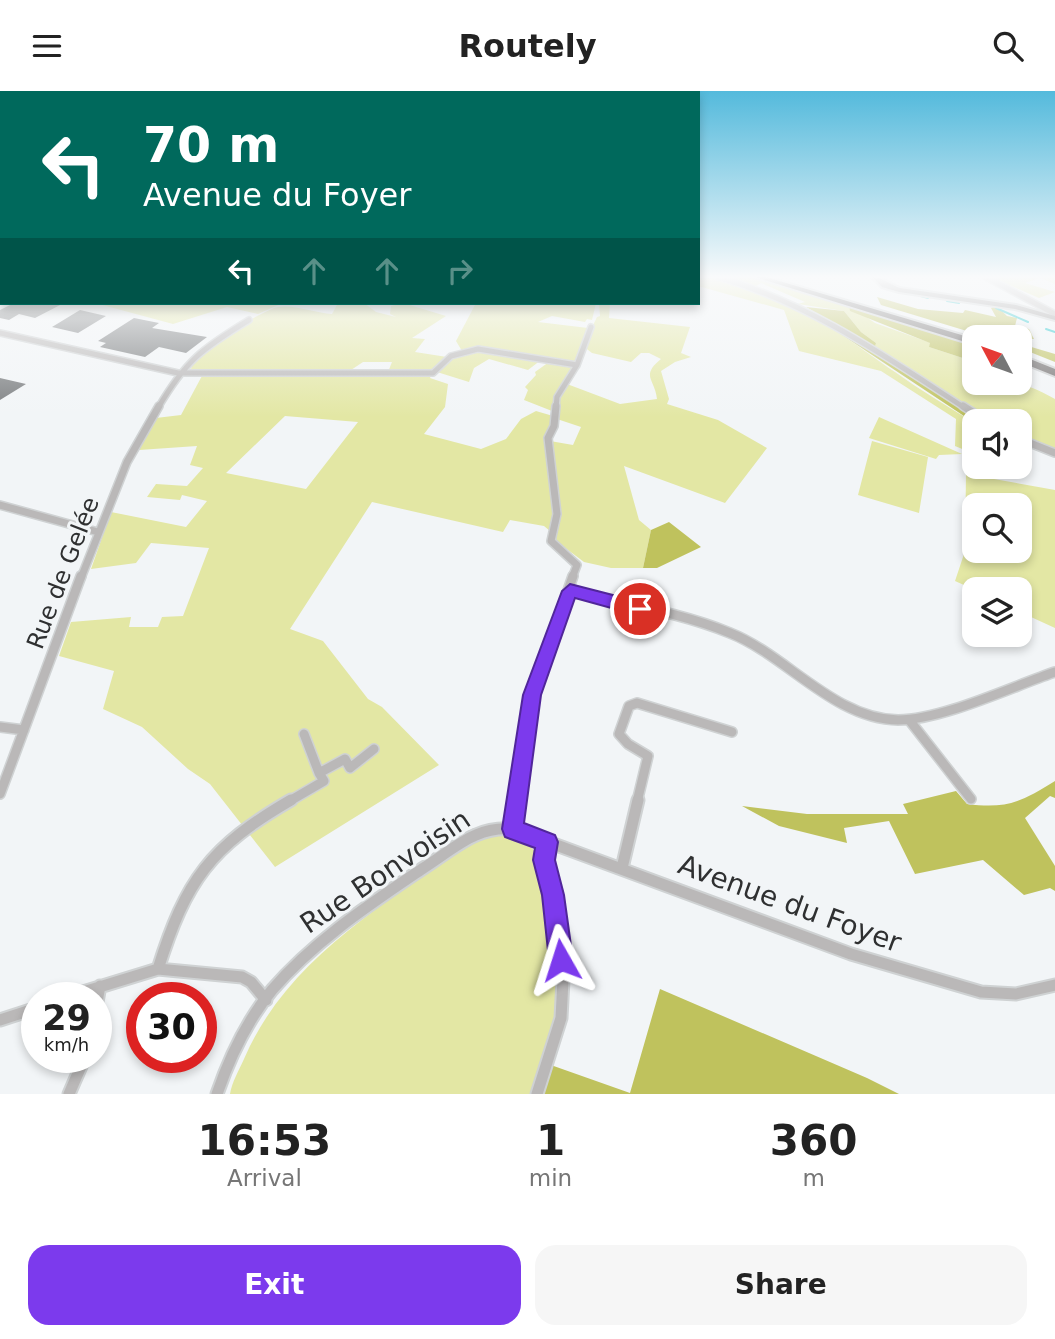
<!DOCTYPE html>
<html lang="en">
<head>
<meta charset="utf-8">
<style>
  :root { --surface:#fff; --page:#f6f6f6; --text:#222; --muted:#767676; --accent:#7c3aed }
  body { margin:0; font-family:"DejaVu Sans",sans-serif; background:var(--page); color:var(--text); height:100vh; display:flex; flex-direction:column; font-size:26px; white-space:nowrap }
  * { box-sizing:border-box; margin:0 }
  p { font-size:23px; color:var(--muted) }
  .icon { flex:none; width:38px; height:38px; fill:none; stroke:currentColor; stroke-width:2; stroke-linecap:round; stroke-linejoin:round }
  .map { position:relative; height:1003px; overflow:hidden }
  .drawer { display:flex; flex-direction:column; background:var(--surface); flex:1 }
  .drawer>* { flex:none }
  .hud { position:absolute; left:0px; top:0px; width:700px; height:214px; box-shadow:0 4px 10px #0003; background:#00695c; color:#fff; overflow:hidden }
  .needle { width:46px; rotate:311deg }
  .controls { position:absolute; left:962px; top:234px; display:grid; gap:14px }
  .controls a { display:grid; place-items:center; width:70px; height:70px; border-radius:14px; background:var(--surface); box-shadow:0 4px 10px #0003; font-size:35px }
  .speed { position:absolute; left:21px; top:891px; display:flex; gap:14px; font-size:35px; font-weight:700; text-align:center }
  .speed>* { display:grid; place-content:center; width:91px; height:91px; border-radius:50%; background:var(--surface); box-shadow:0 4px 10px #0003; line-height:1 }
  .speed small { font-size:18px; font-weight:400 }
  .speed .limit { border:10px solid #d22; background:#fff; color:#111 }
  .pin { position:absolute; display:grid; place-items:center; width:60px; height:60px; color:#fff; margin:-30px; border:4px solid #fff; border-radius:50%; box-shadow:0 2px 7px #0007 }
  .me { position:absolute; width:77px; margin:-38px; rotate:354deg; stroke-linejoin:round; filter:drop-shadow(0 0 5px #0008) }
  .turn { display:flex; align-items:center; gap:24px; height:147px; padding:0 28px; font-size:32px }
  .turn .icon { width:91px; height:91px; stroke-width:2.5 }
  .turn b { display:block; font-size:49px; line-height:60px }
  .lanes { display:flex; align-items:center; height:66px; padding:0 28px; background:#0003; justify-content:center; gap:35px; direction:ltr }
  .lanes .off { opacity:.35 }
  .eta { display:flex; justify-content:space-evenly; align-items:center; height:119px; text-align:center }
  .eta b { font-size:42px; font-weight:700; line-height:49px }
  .button { display:flex; gap:14px; margin-top:auto; padding:14px 28px }
  .button a { flex:1; height:80px; border-radius:21px; background:var(--accent); color:#fff; font-size:28px; font-weight:700; line-height:80px; text-align:center }
  .button a+a { background:var(--page); color:var(--text) }
  header { display:flex; justify-content:space-between; align-items:center; height:91px; padding:0 28px; background:var(--surface); font-size:32px; font-weight:700 }
  .map>svg:first-child { display:block }
  .green { fill:#e3e7a4; fill-rule:evenodd }
  .forest { fill:#bfc25d }
  .lines { fill:none; stroke-linecap:round; stroke-linejoin:round }
  .stream { stroke:#16c4cb; stroke-width:2 }
  .building { fill:#7b7e80 }
  .street-far3-casing { stroke:#cfd2d3; stroke-width:8 }
  .street-far2-casing { stroke:#cfd2d3; stroke-width:10 }
  .street-far1-casing { stroke:#cfd2d3; stroke-width:12 }
  .street-casing { stroke:#cfd2d3; stroke-width:15 }
  .secondary-casing { stroke:#cfd2d3; stroke-width:4 }
  .highway-casing { stroke:#cfd2d3; stroke-width:4 }
  .street-far3 { stroke:#bab8b8; stroke-width:5 }
  .street-far2 { stroke:#bab8b8; stroke-width:7 }
  .street-far1 { stroke:#bab8b8; stroke-width:9 }
  .street { stroke:#bab8b8; stroke-width:11 }
  .secondary { fill:#9d9b9b; fill-rule:evenodd }
  .highway { fill:#777474; fill-rule:evenodd }
  .route { fill:#7c3aed; stroke:#51269a; stroke-width:2 }
  .labels { text-anchor:middle; stroke-width:6; stroke-linejoin:round; paint-order:stroke }
  .street-label { font-size:24px; fill:#2f3031; stroke:#f2f5f7 }
  .near-street-label { font-size:28px; fill:#2f3031; stroke:#f2f5f7 }
</style>
</head>
<body>
<header><svg class="icon" aria-label="menu" viewBox="0 0 24 24"><path d="M4 6h16M4 12h16M4 18h16"/></svg>Routely<svg class="icon" aria-label="search" viewBox="0 0 24 24"><circle cx="10" cy="10" r="6"/><path d="M15 15l6 6"/></svg></header>
<div class="map">
<svg width="1055" height="1003" viewBox="0 0 1055 1003">
  <rect width="100%" height="100%" fill="#f2f5f7"/>
  <!-- green -->
  <path class="green" d="M 698,186 C 771,186 838,242 895,281 C 920,299 947,315 973,331 L 967,360 L 955,355 L 956,328 L 881,280 L 799,260 L 784,219 L 698,195 Z
    M 733,186 L 751,186 L 849,214 L 875,232 L 931,252 L 929,256 L 975,271 L 975,292 C 1015,292 1019,288 1055,308 L 1055,360 L 1020,345 L 1020,331 L 992,331 L 875,256 L 876,252 L 861,241 L 844,220 L 798,213 L 805,211 L 761,192 L 756,195 L 731,188 Z
    M 991,186 L 1055,186 L 1055,193 L 1040,187 L 1025,192 L 1055,201 L 1039,207 Z
    M 95,212 L 283,212 L 258,223 L 227,216 L 173,233 Z
    M 338,212 L 364,212 L 376,221 L 396,226 L 390,223 L 391,215 L 403,212 L 446,225 L 412,247 L 425,248 L 415,261 L 447,266 L 434,279 L 388,281 L 392,271 L 363,271 L 348,281 L 191,278 C 195,261 260,220 278,216 C 293,213 316,222 332,223 Z
    M 476,212 L 596,212 L 592,229 L 587,228 L 585,231 L 552,225 L 538,231 L 588,237 L 575,273 L 477,257 L 462,260 L 456,250 Z
    M 599,212 L 610,212 L 609,227 L 690,236 L 681,262 L 691,266 L 675,271 L 661,280 L 669,308 L 667,313 L 718,329 L 767,357 L 725,412 L 624,375 L 639,429 L 651,439 L 643,477 L 611,477 L 584,471 L 556,450 L 555,442 L 561,419 L 550,350 L 573,354 L 581,336 L 557,328 L 559,305 L 567,293 L 620,313 L 657,308 C 655,288 640,285 661,268 L 649,262 L 641,262 L 631,271 L 592,262 L 583,255 L 597,226 L 600,225 Z
    M 479,259 L 541,269 L 528,279 L 489,268 L 474,277 L 469,291 L 437,281 L 452,265 Z
    M 549,271 L 574,274 L 552,320 L 524,309 L 528,299 L 525,296 L 536,284 L 535,281 Z
    M 203,283 L 432,283 L 430,287 L 448,293 L 445,316 L 424,343 L 481,358 L 506,348 L 521,328 L 536,320 L 553,325 C 552,333 547,339 547,346 C 545,379 558,410 550,440 L 544,435 L 510,429 L 503,441 L 372,411 L 290,538 L 323,550 L 368,608 L 382,616 L 439,674 L 275,776 L 210,693 L 188,678 L 142,636 L 103,618 L 114,580 L 59,565 L 71,531 L 131,526 L 129,536 L 158,536 L 162,526 L 183,525 L 209,457 L 151,452 L 136,472 L 91,478 L 111,421 L 186,436 L 207,410 L 182,404 L 180,409 L 147,406 L 156,393 L 187,395 L 203,377 L 190,374 L 197,355 L 139,359 L 156,327 L 181,324 ZM 285,325 L 358,331 L 306,398 L 226,382 Z
    M 879,326 L 962,363 L 939,364 L 936,368 L 869,347 Z
    M 872,350 L 928,366 L 919,422 L 858,404 Z
    M 966,383 L 1055,399 L 1055,537 L 1020,521 L 1020,499 L 975,499 L 955,490 L 965,460 ZM 975,415 L 1020,415 L 1020,460 L 975,460 Z
    M 500,743 L 521,747 L 537,762 L 556,836 L 559,906 L 541,1003 L 230,1003 C 232,991 239,979 244,968 C 287,867 388,811 474,750 Z"/>
  <!-- forest -->
  <path class="forest" d="M 877,206 L 918,218 L 963,222 L 965,219 L 996,226 L 991,217 L 997,215 L 1007,225 L 1017,227 L 1015,235 L 1029,238 L 1034,248 L 1028,248 L 1028,255 L 1055,263 L 1055,271 L 1020,257 L 1020,247 L 990,247 L 881,214 Z
    M 849,214 L 975,254 L 975,271 L 929,256 L 930,252 L 850,220 Z
    M 806,216 L 844,220 L 861,241 L 876,252 L 875,256 Z
    M 833,238 L 887,268 L 974,326 L 973,331 Z
    M 669,431 L 701,456 L 657,477 L 643,477 L 651,439 Z
    M 1055,690 L 1055,707 L 1050,705 L 1025,727 L 1055,775 L 1055,800 L 1050,797 L 1024,804 L 983,769 L 915,783 L 889,730 L 844,737 L 847,752 L 779,735 L 742,715 L 807,723 L 908,723 L 903,713 L 956,700 L 967,713 C 1007,718 1021,711 1055,690 Z
    M 660,898 L 867,987 L 899,1003 L 541,1003 L 548,973 L 630,1002 Z"/>
  <g class="lines">
    <!-- stream -->
    <path class="stream" d="M 921,205 L 928,207
      M 947,210 L 959,212
      M 996,217 L 1028,231
      M 1046,238 L 1055,241"/>
  </g>
  <!-- building -->
  <path class="building" d="M 14,212 L 64,212 L 35,227 L 19,223 L 9,229 L 0,227 L 0,219 Z
    M 80,219 L 106,225 L 78,242 L 52,236 Z
    M 134,227 L 159,232 L 152,237 L 207,246 L 186,262 L 159,256 L 145,266 L 100,256 L 106,252 L 98,250 Z
    M 0,287 L 26,293 L 0,309 Z"/>
  <g class="lines">
    <defs>
      <path id="street-far3" d="M 719,186 C 814,215 883,264 965,317
        M 986,186 L 1055,223
        M 0,242 L 178,282 L 433,282 L 451,265 L 478,258 L 577,274
        M 158,317 C 186,269 203,257 249,229
        M 556,317 L 557,306 L 577,274 L 591,236"/>
      <path id="street-far2" d="M 556,315 L 554,335 L 548,347 L 557,423 L 551,450 L 577,474 L 572,487
        M 963,315 L 988,331
        M 1020,348 L 1055,362
        M 0,414 L 98,441
        M 81,487 L 127,371 L 159,315"/>
      <path id="street-far1" d="M 570,500 C 623,513 679,521 730,542 C 786,564 834,628 898,629 C 942,629 1011,596 1055,581
        M 910,630 L 971,708
        M 0,636 L 24,639
        M 304,643 L 319,682
        M 0,703 L 81,485
        M 288,711 L 324,690 L 319,682 L 345,668 L 350,677 L 374,658
        M 517,711 L 532,604 L 573,485
        M 637,711 L 648,665 L 628,653 L 619,643 L 629,615 L 637,612 L 732,641"/>
      <path id="street" d="M 513,738 L 517,709
        M 622,777 L 638,709
        M 158,878 C 186,789 210,756 291,709
        M 67,906 L 158,878 L 242,886 L 251,891 L 266,909
        M 96,916 L 100,895
        M 0,929 L 37,917
        M 69,1003 L 85,966
        M 217,1003 C 230,965 246,931 272,899 C 314,850 369,814 422,778 C 440,767 457,752 476,744 C 489,738 500,737 513,738 L 851,863 L 981,901 L 1016,903 L 1055,894
        M 537,1003 L 561,927 L 563,889 L 557,829 L 544,769 L 547,751"/>
      <path id="secondary" d="M 872,186 C 882,186 891,194 900,197 L 1016,214 L 1055,225 L 1055,229 L 1015,218 L 899,201 L 882,196 Z"/>
      <path id="highway" d="M 755,186 L 766,186 L 975,248 L 975,254 Z
        M 1020,264 L 1055,278 L 1055,285 L 1020,271 Z"/>
    </defs>
    <!-- street-far3 casing -->
    <use href="#street-far3" class="street-far3-casing"/>
    <!-- street-far2 casing -->
    <use href="#street-far2" class="street-far2-casing"/>
    <!-- street-far1 casing -->
    <use href="#street-far1" class="street-far1-casing"/>
    <!-- street casing -->
    <use href="#street" class="street-casing"/>
    <!-- secondary casing -->
    <use href="#secondary" class="secondary-casing"/>
    <!-- highway casing -->
    <use href="#highway" class="highway-casing"/>
    <!-- street-far3 -->
    <use href="#street-far3" class="street-far3"/>
    <!-- street-far2 -->
    <use href="#street-far2" class="street-far2"/>
    <!-- street-far1 -->
    <use href="#street-far1" class="street-far1"/>
    <!-- street -->
    <use href="#street" class="street"/>
    <!-- secondary -->
    <use href="#secondary" class="secondary"/>
    <!-- highway -->
    <use href="#highway" class="highway"/>
  </g>
  <!-- sky -->
  <linearGradient id="sky" x2="0" y2="1"><stop stop-color="#54badc"/><stop offset="0.57" stop-color="#f9fafb"/><stop offset="1" stop-color="#f9fafb" stop-opacity="0"/></linearGradient>
  <rect width="1055" height="326" fill="url(#sky)"/>
  <!-- route -->
  <path class="route" d="M 570,493 L 640,511 L 648,518 L 640,525 L 575,507 L 541,604 L 524,732 L 555,744 L 558,751 L 555,769 L 564,804 L 573,869 L 570,877 L 561,881 L 553,877 L 549,869 L 542,804 L 533,769 L 535,757 L 505,746 L 502,738 L 523,604 L 562,500 Z"/>
  <g class="labels">
    <!-- street labels -->
    <g class="street-label">
      <text transform="translate(63 482) rotate(-69)" y="8">Rue de Gelée</text>
    </g>
    <!-- near-street labels -->
    <g class="near-street-label">
      <text transform="translate(385 780) rotate(-34)" y="10">Rue Bonvoisin</text>
      <text transform="translate(790 812) rotate(20)" y="10">Avenue du Foyer</text>
    </g>
  </g>
</svg>
<div class="controls">
<a><svg class="needle" viewBox="-14 -14 28 28"><path d="M0-13l5 13h-10z" fill="#e53935"/><path d="M0 13l5-13h-10z" fill="#767676"/></svg></a>
<a><svg class="icon" aria-label="sound" viewBox="0 0 24 24"><path d="M4 9h4l5-4v14l-5-4H4zM17 9q2 3 0 6"/></svg></a>
<a><svg class="icon" aria-label="search" viewBox="0 0 24 24"><circle cx="10" cy="10" r="6"/><path d="M15 15l6 6"/></svg></a>
<a><svg class="icon" aria-label="layers" viewBox="0 0 24 24"><path d="M12 4l9 5-9 5-9-5zM3 14l9 5 9-5"/></svg></a>
</div>
<div class="speed"><div>29<small>km/h</small></div><div class="limit">30</div></div>
<div class="pin" style="left:640px;top:518px;background:#d93025"><svg class="icon" aria-label="arrive" viewBox="0 0 24 24"><path d="M6 21V4h12l-3 4 3 4H6"/></svg></div>
<svg class="me" style="left:561px;top:869px" viewBox="-20 -20 40 40"><path d="M0-17L14 15 0 8-14 15z" fill="#7c3aed" stroke="#fff" stroke-width="4"/></svg>
<div class="hud">
<div class="turn"><svg class="icon" aria-label="left" viewBox="0 0 24 24"><path d="M17 20v-9H6M10 6l-5 5 5 5"/></svg><div><b>70 m</b>Avenue du Foyer</div></div>
<div class="lanes"><svg class="icon" aria-label="left" viewBox="0 0 24 24"><path d="M17 20v-9H6M10 6l-5 5 5 5"/></svg><svg class="icon off" aria-label="ahead" viewBox="0 0 24 24"><path d="M12 20V5M6 11l6-6 6 6"/></svg><svg class="icon off" aria-label="ahead" viewBox="0 0 24 24"><path d="M12 20V5M6 11l6-6 6 6"/></svg><svg class="icon off" aria-label="right" viewBox="0 0 24 24"><path d="M7 20v-9h11M14 6l5 5-5 5"/></svg></div>
</div>
</div>
<section class="drawer">
<div class="eta">
<div><b>16:53</b><p>Arrival</p></div>
<div><b>1</b><p>min</p></div>
<div><b>360</b><p>m</p></div>
</div>
<div class="button"><a>Exit</a><a>Share</a></div>
</section>
</body>
</html>
